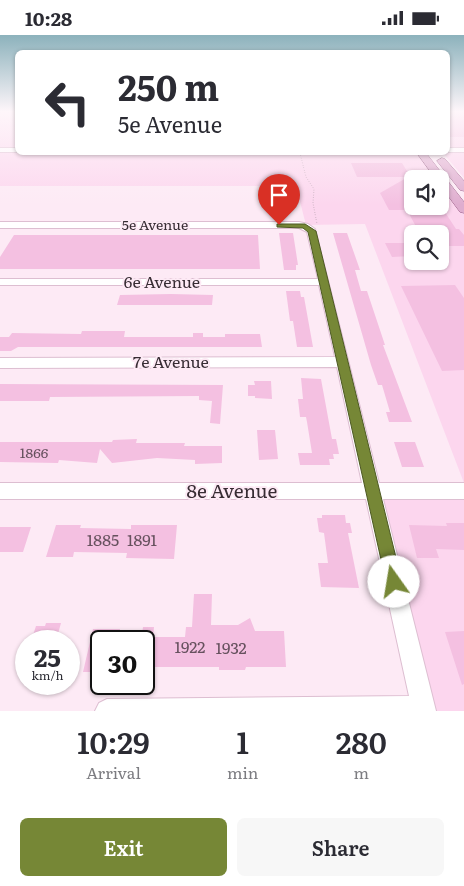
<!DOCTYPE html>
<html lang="en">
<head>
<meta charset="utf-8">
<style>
  :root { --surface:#fff; --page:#f7f7f7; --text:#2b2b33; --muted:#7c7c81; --accent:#768736 }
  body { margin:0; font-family:Literata,serif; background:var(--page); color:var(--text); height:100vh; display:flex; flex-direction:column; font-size:19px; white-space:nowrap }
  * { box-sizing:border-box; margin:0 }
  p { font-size:16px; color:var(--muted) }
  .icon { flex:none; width:28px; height:28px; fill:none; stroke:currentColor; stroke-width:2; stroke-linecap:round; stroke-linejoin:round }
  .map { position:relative; height:676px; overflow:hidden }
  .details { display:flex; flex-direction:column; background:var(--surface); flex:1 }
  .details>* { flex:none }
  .hud { position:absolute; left:15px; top:15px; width:435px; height:105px; border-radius:8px; box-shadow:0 1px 4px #0004; background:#fff; color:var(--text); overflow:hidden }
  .tools { position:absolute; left:404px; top:135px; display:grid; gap:10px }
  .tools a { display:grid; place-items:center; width:45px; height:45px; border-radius:8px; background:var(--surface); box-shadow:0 1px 4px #0004; font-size:25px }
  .speed { position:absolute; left:15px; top:595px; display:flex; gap:10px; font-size:25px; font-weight:700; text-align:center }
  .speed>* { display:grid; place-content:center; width:65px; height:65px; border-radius:50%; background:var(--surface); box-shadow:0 1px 4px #0004; line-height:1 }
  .speed small { font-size:12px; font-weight:400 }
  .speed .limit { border:2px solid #111; border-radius:8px; background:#fff; color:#111 }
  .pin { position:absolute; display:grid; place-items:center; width:42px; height:42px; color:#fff; margin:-51px -21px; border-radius:50% 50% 50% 0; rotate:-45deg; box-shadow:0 0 5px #0007 }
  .pin .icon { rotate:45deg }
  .me { position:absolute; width:55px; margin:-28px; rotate:347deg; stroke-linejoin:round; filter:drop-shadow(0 0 4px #0008) }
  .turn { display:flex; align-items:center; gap:18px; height:105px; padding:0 20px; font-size:22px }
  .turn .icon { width:65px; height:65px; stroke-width:2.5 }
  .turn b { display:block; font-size:35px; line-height:42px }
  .eta { display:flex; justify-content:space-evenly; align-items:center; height:85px; text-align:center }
  .eta b { font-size:30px; font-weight:600; line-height:35px }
  .action { display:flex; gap:10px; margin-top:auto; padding:10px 20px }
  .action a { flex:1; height:58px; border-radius:8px; background:var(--accent); color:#fff; font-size:20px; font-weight:600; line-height:58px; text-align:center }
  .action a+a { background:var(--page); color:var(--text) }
  .status { display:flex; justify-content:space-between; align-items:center; height:35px; padding:0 25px; background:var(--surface); direction:ltr }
  .status svg { height:14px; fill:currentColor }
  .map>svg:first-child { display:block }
  .built { fill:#fcd6ee; fill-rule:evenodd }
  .building { fill:#f4c0e1 }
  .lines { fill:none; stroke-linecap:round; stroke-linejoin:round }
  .minor-casing { stroke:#ddbed1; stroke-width:2 }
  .major-casing { stroke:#965c84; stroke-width:1 }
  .path { stroke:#a4949e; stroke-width:1; stroke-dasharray:0.5 2; stroke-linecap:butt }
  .minor { fill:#fff; fill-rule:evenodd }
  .major { fill:#dfadcf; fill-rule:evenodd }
  .route { fill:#768736; stroke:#4d5823 }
  .labels { text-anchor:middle; stroke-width:4; stroke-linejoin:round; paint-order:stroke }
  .far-street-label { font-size:14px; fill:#372c33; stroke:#fdeaf5 }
  .number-label { font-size:14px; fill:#66515e }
  .street-label { font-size:16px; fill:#372c33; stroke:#fdeaf5 }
  .near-number-label { font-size:16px; fill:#66515e }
  .near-street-label { font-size:19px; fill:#372c33; stroke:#fdeaf5 }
</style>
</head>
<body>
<div class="status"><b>10:28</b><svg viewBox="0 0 49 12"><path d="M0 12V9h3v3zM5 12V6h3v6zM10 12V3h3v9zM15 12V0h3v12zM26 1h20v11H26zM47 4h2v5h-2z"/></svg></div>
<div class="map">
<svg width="464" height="676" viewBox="0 0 464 676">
  <rect width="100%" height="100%" fill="#fdeaf5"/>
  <!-- built -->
  <path class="built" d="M 0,76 L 17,76 L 18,118 L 422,118 L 464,175 L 464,448 L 365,189 L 306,190 L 296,151 L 0,151 ZM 412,144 L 440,144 L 440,171 L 412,171 ZM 412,199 L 440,199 L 440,226 L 412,226 Z
    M 448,76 L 464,76 L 464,143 L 443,118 L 448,118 Z
    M 373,456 L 464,456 L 464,676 L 425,676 Z"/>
  <!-- building -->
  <path class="building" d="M 448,77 L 464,78 L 464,102 L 448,102 Z
    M 351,128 L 402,128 L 410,141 L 412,140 L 412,171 L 441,171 L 456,194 L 459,194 L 464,200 L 464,211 L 440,211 L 440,199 L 420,199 L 407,175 L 389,175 L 380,158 L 408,142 L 357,142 Z
    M 279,198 L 293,198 L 298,230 L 296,230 L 296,235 L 284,235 Z
    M 333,198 L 347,198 L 360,235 L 355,235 L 361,256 L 367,256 L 385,310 L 383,310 L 412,387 L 389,387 L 386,377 L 390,377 L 382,350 L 378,350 L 371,330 Z
    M 14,200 L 258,200 L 260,234 L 0,234 L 0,222 Z
    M 385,208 L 412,208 L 412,221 L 392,222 Z
    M 455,250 L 464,263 L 464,335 L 442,336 L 401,251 Z
    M 286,256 L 300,256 L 301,262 L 304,262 L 313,312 L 297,312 L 293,286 L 290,286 Z
    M 171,259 L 213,260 L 212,270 L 117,270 L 120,260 Z
    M 82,296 L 125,296 L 124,302 L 193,302 L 193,298 L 203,298 L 203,302 L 225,302 L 225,299 L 260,299 L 262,312 L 18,312 L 11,316 L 0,316 L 0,302 L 9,302 L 12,298 L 81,299 Z
    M 301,343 L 321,344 L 332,404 L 336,404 L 339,419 L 333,419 L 334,424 L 329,424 L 330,430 L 300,430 L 298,418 L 312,418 L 307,387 L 306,382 L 300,382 L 298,364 L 303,364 Z
    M 254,346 L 271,346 L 272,364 L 255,363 L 255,361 L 248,361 L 248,350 L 255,350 Z
    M 0,349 L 223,350 L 220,389 L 210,388 L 212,366 L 199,365 L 199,361 L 50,362 L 49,366 L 0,366 Z
    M 257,395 L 275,395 L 278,424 L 259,425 Z
    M 137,404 L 136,408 L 185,408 L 184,411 L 222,411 L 222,428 L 195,429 L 195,425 L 157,423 L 112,428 L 100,414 L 97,428 L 59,425 L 58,428 L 0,427 L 0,407 L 112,407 L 113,405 Z
    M 394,407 L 415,407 L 424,432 L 402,432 Z
    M 322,480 L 345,480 L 346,488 L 350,488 L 352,498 L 348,498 L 359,553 L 321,552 L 318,528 L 328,528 L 324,498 L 319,497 L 317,483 L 322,483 Z
    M 446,488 L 464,488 L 464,515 L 436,514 L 439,523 L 417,523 L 409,490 L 447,491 Z
    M 56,490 L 81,490 L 80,493 L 131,494 L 131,490 L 177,490 L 174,524 L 126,523 L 127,518 L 74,517 L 73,522 L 46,522 Z
    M 0,492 L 31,492 L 23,517 L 0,517 Z
    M 194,559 L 212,559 L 211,590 L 238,590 L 250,583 L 255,596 L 284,596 L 286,632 L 246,632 L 245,635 L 219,635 L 219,632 L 144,632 L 144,606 L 141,606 L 143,592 L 154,592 L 153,602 L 185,602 L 186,592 L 192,592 Z
    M 46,588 L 61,588 L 56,606 L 31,606 L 36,591 L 45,591 Z
    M 93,594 L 120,594 L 118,606 L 101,606 L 101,637 L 83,637 Z
    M 464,596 L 464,649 L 462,650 L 445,597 Z"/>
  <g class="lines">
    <defs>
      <path id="minor" d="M 0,113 L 18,113 L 18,117 L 0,117 Z
        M 448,113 L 464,113 L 464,117 L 448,117 Z
        M 0,187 L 299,187 L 308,189 L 315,194 L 379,448 L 464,448 L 464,464 L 383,464 L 436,676 L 95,676 L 99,668 L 107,664 L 409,661 L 366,464 L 0,464 L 0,448 L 362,448 L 337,332 L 0,333 L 0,323 L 335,322 L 319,250 L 0,250 L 0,244 L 318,244 L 307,197 L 299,193 L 0,193 Z"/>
      <path id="major" d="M 417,118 L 426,118 L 464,167 L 464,178 L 460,177 L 440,150 L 440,144 L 436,144 Z
        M 442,123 L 445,124 L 464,146 L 464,156 L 460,155 L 437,126 Z"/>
    </defs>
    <!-- minor casing -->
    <use href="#minor" class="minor-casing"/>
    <!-- major casing -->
    <use href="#major" class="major-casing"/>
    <!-- path -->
    <path class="path" d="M 300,118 L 306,142 L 314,154 L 313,168 L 317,189"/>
    <!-- minor -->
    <use href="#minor" class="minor"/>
    <!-- major -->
    <use href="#major" class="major"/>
  </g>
  <!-- sky -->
  <linearGradient id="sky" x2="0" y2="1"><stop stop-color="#8cb2bc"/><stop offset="0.45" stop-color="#fef6fa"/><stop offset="1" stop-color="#fef6fa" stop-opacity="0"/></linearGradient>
  <rect width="464" height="170" fill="url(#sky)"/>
  <!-- route -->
  <path class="route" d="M 277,189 L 305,189 L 316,196 L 402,547 L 400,553 L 394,556 L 388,553 L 386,547 L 308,197 L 303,193 L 277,192 Z"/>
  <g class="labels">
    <!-- far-street labels -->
    <g class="far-street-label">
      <text x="155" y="195">5e Avenue</text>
    </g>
    <!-- number labels -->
    <g class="number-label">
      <text x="34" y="423">1866</text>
    </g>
    <!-- street labels -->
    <g class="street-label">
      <text x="162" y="253">6e Avenue</text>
      <text x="171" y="333">7e Avenue</text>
    </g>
    <!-- near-number labels -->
    <g class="near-number-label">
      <text x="103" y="511">1885</text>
      <text x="142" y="511">1891</text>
      <text x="190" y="618">1922</text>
      <text x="231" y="619">1932</text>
    </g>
    <!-- near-street labels -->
    <g class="near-street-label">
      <text x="232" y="463">8e Avenue</text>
    </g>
  </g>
</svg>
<div class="tools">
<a><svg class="icon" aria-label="sound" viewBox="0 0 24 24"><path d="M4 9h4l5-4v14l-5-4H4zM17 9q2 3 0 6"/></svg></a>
<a><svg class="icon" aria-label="search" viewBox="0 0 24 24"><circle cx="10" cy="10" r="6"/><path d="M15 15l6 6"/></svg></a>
</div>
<div class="speed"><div>25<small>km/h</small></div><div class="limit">30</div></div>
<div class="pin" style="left:279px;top:190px;background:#d93025"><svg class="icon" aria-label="arrive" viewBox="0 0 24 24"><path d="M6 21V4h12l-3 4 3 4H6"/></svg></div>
<svg class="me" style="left:394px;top:547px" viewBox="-20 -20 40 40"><circle r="19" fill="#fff"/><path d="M0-13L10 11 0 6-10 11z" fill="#768736"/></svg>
<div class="hud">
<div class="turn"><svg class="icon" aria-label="left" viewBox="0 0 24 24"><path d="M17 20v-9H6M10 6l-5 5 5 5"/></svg><div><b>250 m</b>5e Avenue</div></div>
</div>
</div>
<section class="details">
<div class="eta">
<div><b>10:29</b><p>Arrival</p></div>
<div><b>1</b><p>min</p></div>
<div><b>280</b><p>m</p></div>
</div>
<div class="action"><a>Exit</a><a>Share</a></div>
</section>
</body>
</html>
